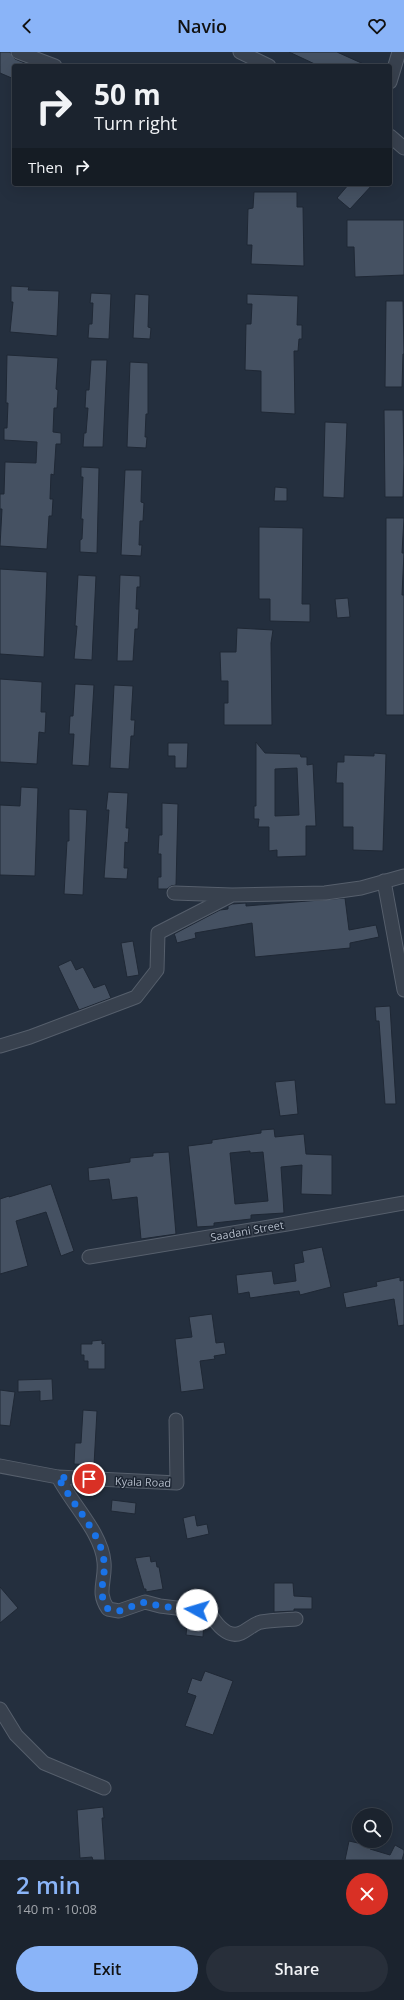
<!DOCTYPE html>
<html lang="en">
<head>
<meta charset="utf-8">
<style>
  :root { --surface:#1b232e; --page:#282f3a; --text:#f1f3f6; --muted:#a0a4aa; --line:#39404a; --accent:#8ab4f8 }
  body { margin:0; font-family:"Open Sans",sans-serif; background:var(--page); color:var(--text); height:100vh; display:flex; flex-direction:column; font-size:15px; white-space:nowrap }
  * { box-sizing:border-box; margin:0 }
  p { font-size:13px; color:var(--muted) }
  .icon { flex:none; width:22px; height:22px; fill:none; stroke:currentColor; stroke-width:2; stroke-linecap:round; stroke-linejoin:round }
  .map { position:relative; height:1808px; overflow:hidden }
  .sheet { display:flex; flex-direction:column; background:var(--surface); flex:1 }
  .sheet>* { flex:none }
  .top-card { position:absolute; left:12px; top:12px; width:380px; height:122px; border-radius:4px; box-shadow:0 4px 16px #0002,0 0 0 1px var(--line); background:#1b232e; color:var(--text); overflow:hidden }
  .fabs { position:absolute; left:352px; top:1756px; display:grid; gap:8px }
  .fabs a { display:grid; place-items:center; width:40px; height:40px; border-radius:50%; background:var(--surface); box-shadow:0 4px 16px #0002,0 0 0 1px var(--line); font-size:20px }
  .pin { position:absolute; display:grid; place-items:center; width:34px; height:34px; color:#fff; margin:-17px; border:2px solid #fff; border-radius:50%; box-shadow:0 1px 4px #0007 }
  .me { position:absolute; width:44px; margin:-22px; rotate:276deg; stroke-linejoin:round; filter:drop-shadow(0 0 3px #0008) }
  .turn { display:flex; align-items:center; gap:14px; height:84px; padding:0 16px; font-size:18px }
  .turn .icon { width:52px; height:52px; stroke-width:2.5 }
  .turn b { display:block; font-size:28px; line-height:34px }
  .then { display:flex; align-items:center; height:38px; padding:0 16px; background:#0003; gap:8px; font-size:15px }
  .round { display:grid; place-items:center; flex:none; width:42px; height:42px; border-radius:21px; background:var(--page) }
  .overview { display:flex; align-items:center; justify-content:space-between; height:68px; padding:0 16px }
  h1 { font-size:24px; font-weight:600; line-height:30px; color:var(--accent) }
  .action { display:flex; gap:8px; margin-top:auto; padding:8px 16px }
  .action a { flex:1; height:46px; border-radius:24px; background:var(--accent); color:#111; font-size:16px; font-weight:600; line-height:46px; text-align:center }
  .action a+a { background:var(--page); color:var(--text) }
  header { display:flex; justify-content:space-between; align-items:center; height:52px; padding:0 16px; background:var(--accent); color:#111; font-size:18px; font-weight:600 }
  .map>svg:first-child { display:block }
  .building { fill:#455162; stroke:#1f2835; fill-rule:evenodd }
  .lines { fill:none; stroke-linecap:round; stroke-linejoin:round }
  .street-casing { stroke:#565f6c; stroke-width:15 }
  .street { stroke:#38414e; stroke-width:13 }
  .route { stroke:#1a73e8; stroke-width:7; stroke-dasharray:0 12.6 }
  .labels { text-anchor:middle; stroke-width:3; stroke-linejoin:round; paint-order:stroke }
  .street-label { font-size:11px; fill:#b4bcc9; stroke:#1d2633 }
</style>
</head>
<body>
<header><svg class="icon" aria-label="back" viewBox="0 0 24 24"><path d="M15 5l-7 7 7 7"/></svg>Navio<svg class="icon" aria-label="heart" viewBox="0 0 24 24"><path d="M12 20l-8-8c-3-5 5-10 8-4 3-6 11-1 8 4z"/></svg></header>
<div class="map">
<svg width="404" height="1808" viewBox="0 0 404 1808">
  <rect width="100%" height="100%" fill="#242f3e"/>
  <!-- building -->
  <path class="building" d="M 0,0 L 10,0 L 15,7 L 32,14 L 14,14 L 14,27 L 0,21 Z
    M 289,0 L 337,0 L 368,14 L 319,14 Z
    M 349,132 L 373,132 L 350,157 L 337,146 Z
    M 254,140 L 297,140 L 297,155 L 303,155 L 304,214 L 251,212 L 252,193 L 247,193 L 248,157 L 253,156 Z
    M 347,168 L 404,168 L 404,223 L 355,225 L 354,195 L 347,195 Z
    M 11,234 L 29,235 L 28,238 L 59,239 L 57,284 L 10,280 L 13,250 L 11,250 Z
    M 91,241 L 111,242 L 109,287 L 88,286 L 89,272 L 92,272 L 93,251 L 90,251 Z
    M 135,242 L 149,243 L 148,275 L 151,276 L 150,287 L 133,286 Z
    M 247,242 L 298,244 L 297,273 L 302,273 L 302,287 L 299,287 L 298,299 L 294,299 L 295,362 L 261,360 L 261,319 L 245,318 L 246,272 L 251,272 L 252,252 L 247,252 Z
    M 386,249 L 403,249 L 404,302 L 403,302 L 402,335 L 385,335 Z
    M 7,303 L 58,306 L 56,337 L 58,338 L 57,356 L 54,356 L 53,380 L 61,381 L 61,392 L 56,392 L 54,423 L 51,422 L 50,447 L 53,447 L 52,464 L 49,464 L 47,497 L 0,494 L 2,457 L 0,457 L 0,442 L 4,442 L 5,410 L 36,411 L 37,390 L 4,388 L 4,376 L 7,376 L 8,351 L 6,351 Z
    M 91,308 L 107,308 L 103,395 L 83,395 L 84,381 L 86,381 L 88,356 L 85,356 L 86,338 L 89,338 Z
    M 130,310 L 148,311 L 148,362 L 146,362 L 145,385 L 147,385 L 146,396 L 127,395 Z
    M 384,358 L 403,358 L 404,411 L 403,445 L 385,445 Z
    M 325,370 L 347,371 L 344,446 L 323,445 Z
    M 81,415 L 99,416 L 97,501 L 80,500 L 80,488 L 82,487 L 83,467 L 81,467 L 83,425 L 81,425 Z
    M 125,418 L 142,418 L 141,450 L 144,451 L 143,469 L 140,469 L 139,493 L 142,493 L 141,504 L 121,503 Z
    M 275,435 L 287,436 L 287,449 L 274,449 Z
    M 386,466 L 404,466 L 402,501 L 404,501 L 402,543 L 404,543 L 404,663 L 386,663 Z
    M 259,475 L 303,476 L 302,552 L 310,552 L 310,570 L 270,569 L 270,547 L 259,547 Z
    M 0,517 L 47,520 L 44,605 L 0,602 Z
    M 78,523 L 96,524 L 92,608 L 74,607 L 77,574 L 75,574 Z
    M 120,523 L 140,524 L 140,535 L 137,535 L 136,557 L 139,557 L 138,577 L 135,577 L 133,609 L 117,609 Z
    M 348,546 L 350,565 L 337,566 L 335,547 Z
    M 237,576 L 273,578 L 271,591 L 272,673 L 224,673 L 224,651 L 228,651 L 228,629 L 221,629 L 220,600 L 236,600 Z
    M 0,627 L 42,630 L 41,660 L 46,660 L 45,681 L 39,680 L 37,712 L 0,710 Z
    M 75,632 L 94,633 L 89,714 L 72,713 L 74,682 L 69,682 L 70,664 L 73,664 Z
    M 114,633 L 133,634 L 131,668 L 135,668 L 134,684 L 131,684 L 129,717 L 110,716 Z
    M 256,690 L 265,701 L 300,702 L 301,705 L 307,705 L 307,713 L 313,712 L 316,774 L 306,774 L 306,804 L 277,805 L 277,798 L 269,799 L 269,775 L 258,775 L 259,767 L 254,767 L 254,754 L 256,754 ZM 297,716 L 299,763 L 275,764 L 275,717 Z
    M 168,691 L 188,691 L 187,716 L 175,716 L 175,704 L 168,704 Z
    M 374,701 L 386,702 L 383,799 L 353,798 L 353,775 L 343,775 L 343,731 L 336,731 L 337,710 L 344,710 L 344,703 L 374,704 Z
    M 21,735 L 38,736 L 35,824 L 0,823 L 0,753 L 20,754 Z
    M 108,740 L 128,741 L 126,776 L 129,776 L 128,791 L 125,790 L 124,816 L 128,816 L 127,827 L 104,826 L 109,758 L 106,758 Z
    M 162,751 L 178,752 L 176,833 L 171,834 L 167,837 L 158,837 L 158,825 L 161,825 L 161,802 L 158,802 L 159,783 L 162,783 Z
    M 69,757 L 87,758 L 83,843 L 64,842 L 67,789 L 69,789 Z
    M 345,846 L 349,878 L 376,873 L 379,885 L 350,891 L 350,896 L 255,905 L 252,871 L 195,881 L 196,886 L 177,891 L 175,884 L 174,882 L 220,858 L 228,857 L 228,854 L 232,852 L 246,851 L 246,854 Z
    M 133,889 L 139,923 L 127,925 L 121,891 Z
    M 71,908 L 76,918 L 83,915 L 94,936 L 105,932 L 111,946 L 79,958 L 58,914 Z
    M 390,954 L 396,1052 L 385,1052 L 379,969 L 376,969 L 375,955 Z
    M 295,1028 L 298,1062 L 280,1064 L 275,1030 Z
    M 274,1077 L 275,1085 L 304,1082 L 306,1102 L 332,1103 L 332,1143 L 301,1142 L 302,1113 L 281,1115 L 284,1161 L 251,1163 L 251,1167 L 214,1171 L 214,1174 L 197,1175 L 188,1094 L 212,1091 L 212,1088 L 261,1081 L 261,1078 ZM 250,1099 L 250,1101 L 263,1100 L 268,1149 L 235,1152 L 230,1101 Z
    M 169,1100 L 176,1182 L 141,1187 L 137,1145 L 112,1148 L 109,1127 L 89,1129 L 88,1116 L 130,1110 L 130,1106 L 153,1104 L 153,1101 Z
    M 51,1132 L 74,1199 L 61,1204 L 46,1160 L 16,1169 L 28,1214 L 0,1222 L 0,1147 L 9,1144 L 9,1145 Z
    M 322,1195 L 331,1235 L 300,1243 L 299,1239 L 250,1246 L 249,1240 L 238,1242 L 236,1223 L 272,1219 L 274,1232 L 296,1229 L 294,1212 L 304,1210 L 302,1199 Z
    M 400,1225 L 400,1229 L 404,1228 L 404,1273 L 398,1274 L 394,1247 L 346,1256 L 343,1241 L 377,1234 L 376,1230 Z
    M 212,1262 L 216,1291 L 224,1290 L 226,1302 L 214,1304 L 215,1307 L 200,1309 L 204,1337 L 181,1340 L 175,1287 L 192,1285 L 189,1265 Z
    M 102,1288 L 102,1292 L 105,1291 L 105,1317 L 88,1317 L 88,1309 L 84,1309 L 84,1303 L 81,1303 L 81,1292 L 92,1292 L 92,1289 Z
    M 52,1327 L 53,1348 L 40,1349 L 40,1339 L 18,1340 L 18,1328 Z
    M 0,1338 L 15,1340 L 10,1374 L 0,1373 Z
    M 83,1358 L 97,1359 L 94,1413 L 74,1412 L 75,1391 L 81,1391 Z
    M 112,1448 L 136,1451 L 135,1462 L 111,1459 Z
    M 195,1463 L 197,1474 L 207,1472 L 209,1482 L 187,1487 L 183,1466 Z
    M 150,1504 L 151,1510 L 156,1509 L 157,1515 L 159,1515 L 163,1537 L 146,1540 L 146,1537 L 144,1537 L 135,1506 Z
    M 274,1531 L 293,1531 L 294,1544 L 312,1545 L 312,1557 L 294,1557 L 294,1559 L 274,1560 Z
    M 0,1535 L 18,1556 L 0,1571 Z
    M 188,1566 L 204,1567 L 203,1585 L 186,1583 Z
    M 205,1619 L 233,1629 L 213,1683 L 185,1674 L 196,1644 L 187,1641 L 192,1626 L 201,1629 Z
    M 103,1755 L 104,1766 L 102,1766 L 105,1808 L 93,1808 L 92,1805 L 80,1806 L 77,1758 Z
    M 349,1789 L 371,1794 L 370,1797 L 390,1803 L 395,1793 L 404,1798 L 404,1801 L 402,1808 L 345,1808 Z"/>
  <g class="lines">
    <defs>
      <path id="street" d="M 18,0 L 55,14
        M 240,0 L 269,14
        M 390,30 L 399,0
        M 390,84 L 404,96
        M 384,829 L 404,938
        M 174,841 L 232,843 L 325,841 L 361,836 L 404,824
        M 0,994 L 30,985 L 136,945 L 157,918 L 158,881 L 232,843
        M 89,1205 L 287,1172 L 404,1151
        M 0,1414 L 58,1425 L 177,1431 L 176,1368
        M 58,1425 C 71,1451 102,1481 104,1510 C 106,1529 96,1540 108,1557 L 119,1559 L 145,1550 L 160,1554 L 209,1560 C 215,1570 227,1587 241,1581 C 248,1578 253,1572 261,1570 C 272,1568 284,1568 296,1567
        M 0,1657 L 16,1683 L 44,1711 L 104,1736"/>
    </defs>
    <!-- street casing -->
    <use href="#street" class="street-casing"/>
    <!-- street -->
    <use href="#street" class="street"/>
  </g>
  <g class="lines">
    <!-- route -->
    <path class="route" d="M 89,1427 L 58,1425 C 71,1451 102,1482 104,1510 C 106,1529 96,1540 108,1557 L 119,1559 L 145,1550 L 160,1554 L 197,1558"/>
  </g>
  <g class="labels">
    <!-- street labels -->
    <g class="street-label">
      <text transform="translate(247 1179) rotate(-10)" y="4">Saadani Street</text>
      <text transform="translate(143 1430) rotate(2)" y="4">Kyala Road</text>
    </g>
  </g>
</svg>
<div class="fabs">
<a><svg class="icon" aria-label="search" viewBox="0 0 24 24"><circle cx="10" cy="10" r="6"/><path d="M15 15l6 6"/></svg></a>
</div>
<div class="pin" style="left:89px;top:1427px;background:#d93025"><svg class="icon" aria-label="arrive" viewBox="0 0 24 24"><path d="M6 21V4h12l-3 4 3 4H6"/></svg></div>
<svg class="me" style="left:197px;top:1558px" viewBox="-20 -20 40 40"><circle r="19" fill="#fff"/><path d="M0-13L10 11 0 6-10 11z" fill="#1a73e8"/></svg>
<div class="top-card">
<div class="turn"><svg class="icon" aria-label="right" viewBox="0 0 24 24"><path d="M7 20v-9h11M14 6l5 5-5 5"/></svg><div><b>50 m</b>Turn right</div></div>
<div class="then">Then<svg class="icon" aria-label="right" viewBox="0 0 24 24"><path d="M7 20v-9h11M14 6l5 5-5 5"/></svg></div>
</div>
</div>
<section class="sheet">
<div class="overview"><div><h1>2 min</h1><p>140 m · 10:08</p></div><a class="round" style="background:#d93025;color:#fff"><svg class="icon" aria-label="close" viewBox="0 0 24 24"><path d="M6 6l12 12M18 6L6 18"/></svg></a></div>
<div class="action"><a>Exit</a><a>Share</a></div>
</section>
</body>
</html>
